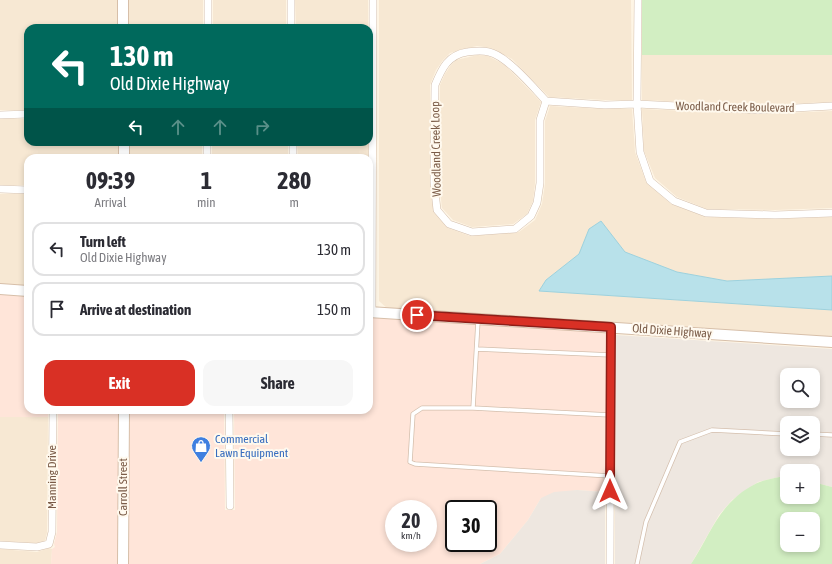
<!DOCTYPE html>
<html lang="en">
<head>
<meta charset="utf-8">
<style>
  :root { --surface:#fff; --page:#f7f7f7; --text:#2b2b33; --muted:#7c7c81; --line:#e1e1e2; --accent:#d93025 }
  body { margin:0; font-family:"Asap Condensed",sans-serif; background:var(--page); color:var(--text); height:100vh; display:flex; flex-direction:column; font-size:15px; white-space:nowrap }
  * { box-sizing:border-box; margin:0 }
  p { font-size:13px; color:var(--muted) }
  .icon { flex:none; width:22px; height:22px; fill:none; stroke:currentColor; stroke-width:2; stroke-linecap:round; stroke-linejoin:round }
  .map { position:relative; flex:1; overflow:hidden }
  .panel { position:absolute; left:24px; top:154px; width:349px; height:260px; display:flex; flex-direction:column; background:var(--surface); border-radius:12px; box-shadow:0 2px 6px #0003 }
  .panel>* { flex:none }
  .top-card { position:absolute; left:24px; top:24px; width:349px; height:122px; border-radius:12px; box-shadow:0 2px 6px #0003; background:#00695c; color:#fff; overflow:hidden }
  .controls { position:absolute; left:780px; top:368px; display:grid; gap:8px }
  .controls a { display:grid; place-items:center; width:40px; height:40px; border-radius:8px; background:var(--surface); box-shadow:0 2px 6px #0003; font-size:20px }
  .speed { position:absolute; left:385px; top:500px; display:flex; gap:8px; font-size:20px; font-weight:700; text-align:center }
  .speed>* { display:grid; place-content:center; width:52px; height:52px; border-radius:50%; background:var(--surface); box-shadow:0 2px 6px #0003; line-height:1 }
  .speed small { font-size:10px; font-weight:400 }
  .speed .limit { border:2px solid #111; border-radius:6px; background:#fff; color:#111 }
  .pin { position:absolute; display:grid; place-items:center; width:34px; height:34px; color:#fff; margin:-17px; border:2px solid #fff; border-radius:50%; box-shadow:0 1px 4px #0007 }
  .me { position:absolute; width:44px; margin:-22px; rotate:0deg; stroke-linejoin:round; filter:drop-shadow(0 0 3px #0008) }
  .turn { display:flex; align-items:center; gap:14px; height:84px; padding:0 20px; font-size:18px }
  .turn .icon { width:52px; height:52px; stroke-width:2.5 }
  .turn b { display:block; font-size:28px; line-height:34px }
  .lanes { display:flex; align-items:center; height:38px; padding:0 20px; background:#0003; justify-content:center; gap:20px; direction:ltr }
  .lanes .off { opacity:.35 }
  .eta { display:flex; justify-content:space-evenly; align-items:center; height:68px; text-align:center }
  .eta b { font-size:24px; font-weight:700; line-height:28px }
  .cta { display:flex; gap:8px; margin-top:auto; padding:8px 20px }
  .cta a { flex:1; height:46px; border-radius:12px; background:var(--accent); color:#fff; font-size:16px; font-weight:700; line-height:46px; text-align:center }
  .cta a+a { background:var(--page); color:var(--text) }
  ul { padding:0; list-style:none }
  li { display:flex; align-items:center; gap:12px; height:54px; margin:0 8px 6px; padding:0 12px; border:2px solid var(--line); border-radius:12px }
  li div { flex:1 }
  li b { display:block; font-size:15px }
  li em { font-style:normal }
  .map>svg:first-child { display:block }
  .residential { fill:#f7e8d3 }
  .commercial { fill:#ffe5d9; fill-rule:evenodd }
  .industrial { fill:#eee7e0; fill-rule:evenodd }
  .green { fill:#d2eec2; fill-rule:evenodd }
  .water { fill:#b8e1ea; stroke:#9dd1dd }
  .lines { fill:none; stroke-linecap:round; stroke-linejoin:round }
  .lane-casing { stroke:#d4bfad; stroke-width:5 }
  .street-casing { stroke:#d4bfad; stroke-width:8 }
  .secondary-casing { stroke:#d7bfa9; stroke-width:12 }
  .lane { stroke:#fff; stroke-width:3.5 }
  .street { stroke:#fff; stroke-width:7 }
  .secondary { stroke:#fff; stroke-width:10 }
  .route-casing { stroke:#8d1f18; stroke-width:10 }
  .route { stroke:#d93025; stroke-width:7 }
  .labels { text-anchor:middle; stroke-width:4; stroke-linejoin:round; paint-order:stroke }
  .street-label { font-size:12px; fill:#7a5b47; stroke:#fff9ee }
  .shop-label { font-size:12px; fill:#366cbe; stroke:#fff9ee; text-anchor:start }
</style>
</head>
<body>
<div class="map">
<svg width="832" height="564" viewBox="0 0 832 564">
  <rect width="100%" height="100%" fill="#fef5e5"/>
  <!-- residential -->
  <path class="residential" d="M 0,0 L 119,0 L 119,28 L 28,28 L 28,110 L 0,110 Z
    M 128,0 L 203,0 L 203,28 L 128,28 Z
    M 213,0 L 286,0 L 286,28 L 213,28 Z
    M 295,0 L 368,0 L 368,28 L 296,28 Z
    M 379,0 L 631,0 L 632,100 L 605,100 L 549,97 L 512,59 L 491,48 L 477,46 L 463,49 L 450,53 L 443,60 L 436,70 L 430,85 L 430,182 L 434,212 L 448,228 L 470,236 L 519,232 L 535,220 L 542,204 L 545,184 L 545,121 L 550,106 L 604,109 L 632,109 L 635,152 L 646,182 L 671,204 L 706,217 L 775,219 L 832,217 L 832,276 L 727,281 L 677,272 L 625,252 L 601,221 L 589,229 L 579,254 L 546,280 L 539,291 L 832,310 L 832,338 L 388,309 L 379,301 Z
    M 478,55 L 488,56 L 505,65 L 541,102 L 535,120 L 535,183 L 533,201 L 527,214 L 513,224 L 472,227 L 453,220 L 442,208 L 439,182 L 440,85 L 445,74 L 451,65 L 456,60 Z
    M 642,55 L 832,55 L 832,102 L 759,105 L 642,100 Z
    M 642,109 L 759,114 L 832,111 L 832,208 L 775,210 L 707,209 L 677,197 L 655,178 L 644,151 Z
    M 0,119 L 28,119 L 28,142 L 119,142 L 119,158 L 28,158 L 28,185 L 0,185 Z
    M 129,142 L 202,142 L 202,158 L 129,158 Z
    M 212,142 L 288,142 L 288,158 L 212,158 Z
    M 297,142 L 368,142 L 368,158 L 298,158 Z
    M 0,194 L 28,194 L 28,286 L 0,284 Z
    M 0,417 L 48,417 L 47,532 L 45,541 L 36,543 L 0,541 Z
    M 49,548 L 52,549 L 51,564 L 0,564 L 0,549 L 37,552 Z"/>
  <!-- commercial -->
  <path class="commercial" d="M 0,293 L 28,295 L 28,410 L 48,410 L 48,417 L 0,417 Z
    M 369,317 L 567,329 L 606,333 L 605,492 L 577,490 L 541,498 L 528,520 L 500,554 L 480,564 L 128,564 L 129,410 L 224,410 L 225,510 L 235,510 L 234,410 L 369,410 ZM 394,509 L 428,509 L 428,543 L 394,543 ZM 454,509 L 488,509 L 488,543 L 454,543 Z
    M 58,410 L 119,410 L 118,564 L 51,564 L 52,549 L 55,547 L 54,544 L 57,532 Z"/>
  <!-- industrial -->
  <path class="industrial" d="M 616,335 L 832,349 L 832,487 L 813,482 L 813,471 L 787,471 L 787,475 L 758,482 L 732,500 L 719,515 L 691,564 L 615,564 L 615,493 L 616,493 ZM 787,375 L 813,375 L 813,401 L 787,401 ZM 787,423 L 813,423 L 813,449 L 787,449 Z
    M 577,490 L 605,492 L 605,564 L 480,564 L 500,554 L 528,520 L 541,498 L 554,492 Z"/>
  <!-- green -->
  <path class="green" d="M 642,0 L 832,0 L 832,55 L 642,55 Z
    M 787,475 L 787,497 L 813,497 L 813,482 L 832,487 L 832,564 L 691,564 C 712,532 719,502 757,483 C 766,479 777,478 787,475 ZM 787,519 L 813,519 L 813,545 L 787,545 Z"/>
  <!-- water -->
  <path class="water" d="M 601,221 L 625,252 L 677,272 L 727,281 L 832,276 L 832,310 L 539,291 L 546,280 L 579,254 L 589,229 Z"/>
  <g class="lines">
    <defs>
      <path id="lane" d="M 477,349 L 611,355
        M 473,408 L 478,321
        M 813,434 L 832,435
        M 610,476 L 415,464 L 410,462 L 413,414 L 422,408 L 473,408 L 610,415
        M 637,564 L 646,522 L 680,442 L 712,430 L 787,434"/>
      <path id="street" d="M 291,0 L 291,28
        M 638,0 L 637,104 L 640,152 L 650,181 L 674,201 L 706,213 L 775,215 L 832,213
        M 208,28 L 208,0
        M 546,101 L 540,120 L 540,183 L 537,203 L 531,216 L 515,229 L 472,232 L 449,224 L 437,210 L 434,182 L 435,85 C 442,68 448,55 467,52 C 475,51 481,50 489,52 C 507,56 533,87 546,101 L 605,105 L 637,104 L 759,110 L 832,106
        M 0,115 L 28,114
        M 293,142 L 293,158
        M 207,158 L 207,142
        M 0,189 L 28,190
        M 372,312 L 373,0
        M 229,410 L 230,506
        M 0,545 L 37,547 L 49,544 L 52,532 L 53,410
        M 610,564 L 611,327"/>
      <path id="secondary" d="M 123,0 L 123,28
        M 124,142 L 124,158
        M 0,289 L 28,291
        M 369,312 L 832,342
        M 123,564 L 124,410"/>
    </defs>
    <!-- lane casing -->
    <use href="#lane" class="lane-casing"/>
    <!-- street casing -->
    <use href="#street" class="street-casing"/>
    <!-- secondary casing -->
    <use href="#secondary" class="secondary-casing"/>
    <!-- lane -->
    <use href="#lane" class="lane"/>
    <!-- street -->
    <use href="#street" class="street"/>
    <!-- secondary -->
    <use href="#secondary" class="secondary"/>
  </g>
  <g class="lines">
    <defs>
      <path id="route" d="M 417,315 L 611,327 L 610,491"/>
    </defs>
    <!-- route casing -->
    <use href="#route" class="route-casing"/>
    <!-- route -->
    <use href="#route" class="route"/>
  </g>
  <!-- icons -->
  <defs>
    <symbol id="shop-pin" viewBox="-11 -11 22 30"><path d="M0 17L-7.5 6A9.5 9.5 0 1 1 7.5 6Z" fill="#3f7fe0" stroke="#fff9ee"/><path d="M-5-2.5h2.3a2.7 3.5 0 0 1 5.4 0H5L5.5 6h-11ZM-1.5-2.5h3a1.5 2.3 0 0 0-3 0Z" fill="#fff"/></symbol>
  </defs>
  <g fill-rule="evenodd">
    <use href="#shop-pin" x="190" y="435" width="22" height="30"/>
  </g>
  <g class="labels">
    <!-- street labels -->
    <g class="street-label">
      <text transform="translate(735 107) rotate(1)" y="4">Woodland Creek Boulevard</text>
      <text transform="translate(436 149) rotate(-91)" y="4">Woodland Creek Loop</text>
      <text transform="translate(672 331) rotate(4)" y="4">Old Dixie Highway</text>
      <text transform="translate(52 477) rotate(-90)" y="4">Manning Drive</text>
      <text transform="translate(123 487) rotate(-90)" y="4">Carroll Street</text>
    </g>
    <!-- shop labels -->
    <g class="shop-label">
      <text x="215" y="443">Commercial<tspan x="215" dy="14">Lawn Equipment</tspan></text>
    </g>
  </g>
</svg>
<div class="controls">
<a><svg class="icon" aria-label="search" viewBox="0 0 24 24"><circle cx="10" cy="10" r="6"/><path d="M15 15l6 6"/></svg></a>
<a><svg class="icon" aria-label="layers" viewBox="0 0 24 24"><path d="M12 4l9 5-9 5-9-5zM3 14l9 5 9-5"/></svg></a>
<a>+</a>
<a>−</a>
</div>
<div class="speed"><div>20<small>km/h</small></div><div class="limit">30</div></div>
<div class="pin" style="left:417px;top:315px;background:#d93025"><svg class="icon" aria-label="arrive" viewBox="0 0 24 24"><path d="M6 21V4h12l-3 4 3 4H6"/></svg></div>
<svg class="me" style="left:610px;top:491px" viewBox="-20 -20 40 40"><path d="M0-17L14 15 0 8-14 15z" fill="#d93025" stroke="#fff" stroke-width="4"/></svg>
<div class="top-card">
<div class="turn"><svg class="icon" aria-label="left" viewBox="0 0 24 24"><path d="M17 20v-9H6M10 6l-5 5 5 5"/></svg><div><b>130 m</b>Old Dixie Highway</div></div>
<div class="lanes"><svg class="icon" aria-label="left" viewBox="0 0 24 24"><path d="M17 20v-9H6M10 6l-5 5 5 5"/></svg><svg class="icon off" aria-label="ahead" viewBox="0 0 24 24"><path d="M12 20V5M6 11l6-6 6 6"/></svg><svg class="icon off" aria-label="ahead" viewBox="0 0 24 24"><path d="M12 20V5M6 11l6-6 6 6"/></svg><svg class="icon off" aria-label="right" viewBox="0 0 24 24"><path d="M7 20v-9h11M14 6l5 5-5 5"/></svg></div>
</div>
<section class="panel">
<div class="eta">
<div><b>09:39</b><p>Arrival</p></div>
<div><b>1</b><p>min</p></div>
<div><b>280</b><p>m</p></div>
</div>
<ul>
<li><svg class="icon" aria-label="left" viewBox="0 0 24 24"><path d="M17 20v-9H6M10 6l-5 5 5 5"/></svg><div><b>Turn left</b><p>Old Dixie Highway</p></div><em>130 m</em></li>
<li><svg class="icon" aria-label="arrive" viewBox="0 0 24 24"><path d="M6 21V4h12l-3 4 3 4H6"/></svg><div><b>Arrive at destination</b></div><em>150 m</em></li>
</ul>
<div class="cta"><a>Exit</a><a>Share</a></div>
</section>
</div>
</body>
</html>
